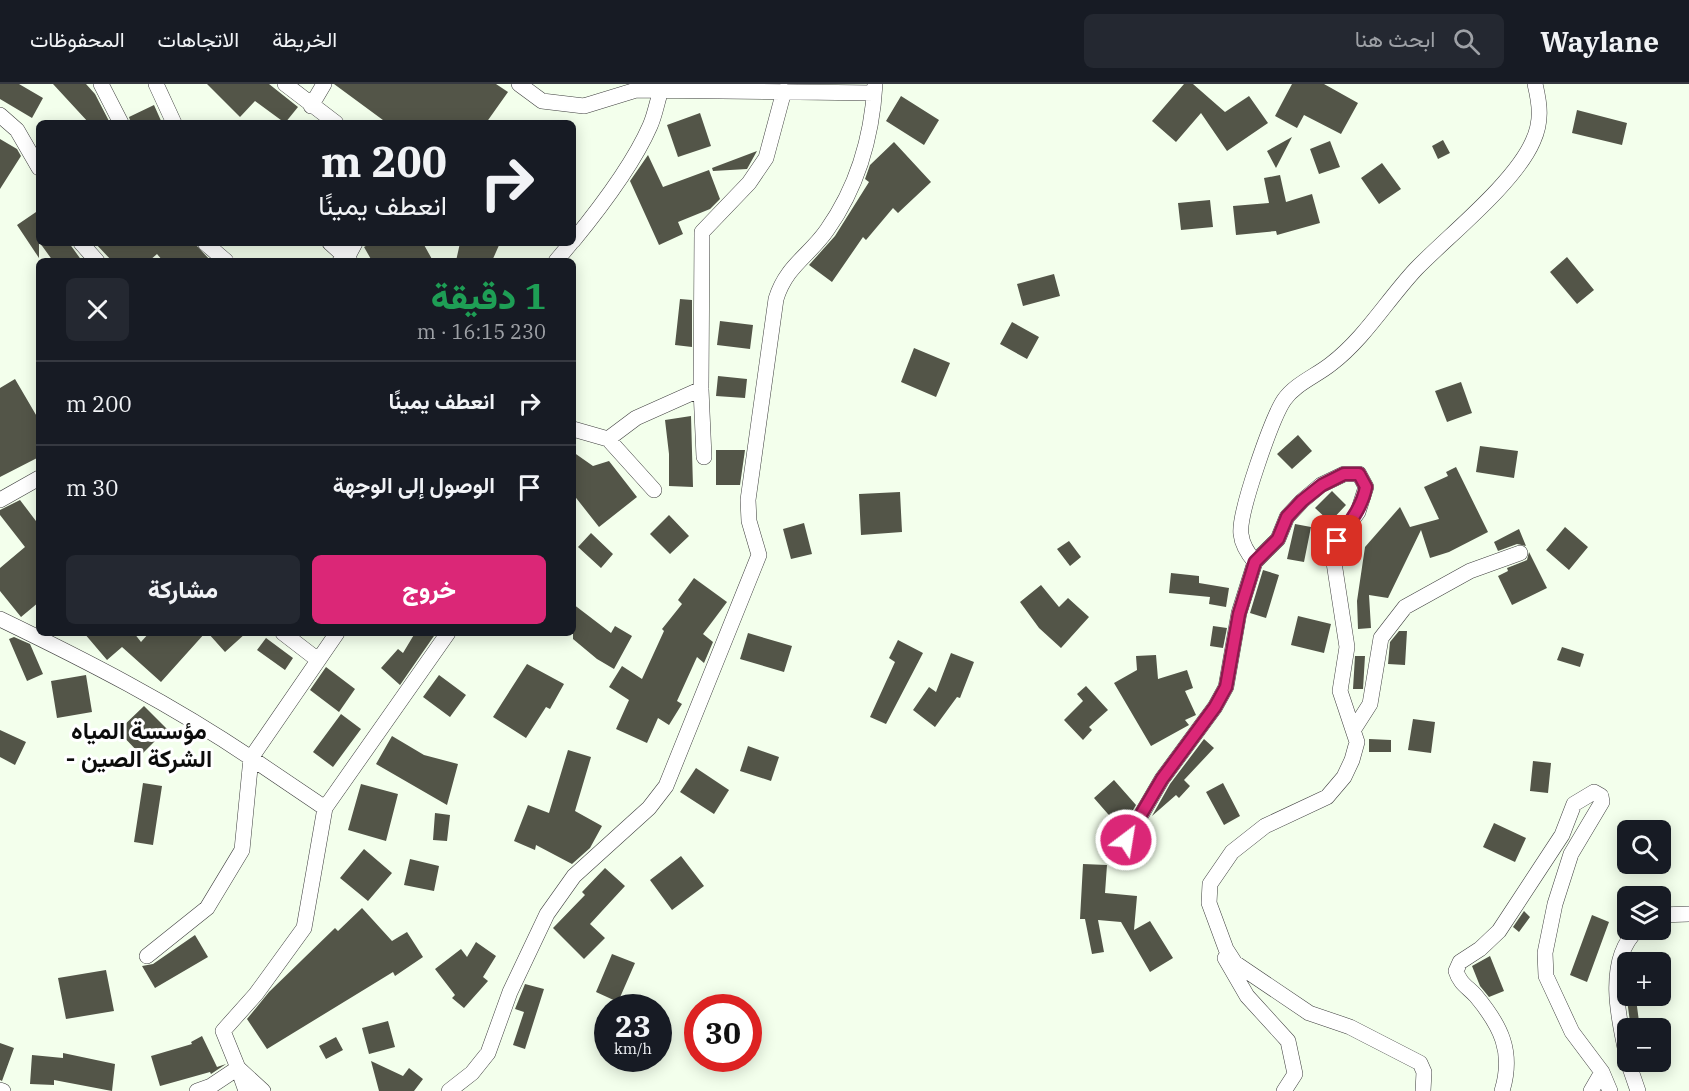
<!DOCTYPE html>
<html lang="ar">
<head>
<meta charset="utf-8">
<style>
  :root { --surface:#171b24; --page:#242831; --text:#f1f3f6; --muted:#9ea1a6; --line:#363941; --accent:#db2777 }
  body { margin:0; font-family:"IBM Plex Serif",Vazirmatn,serif; background:var(--page); color:var(--text); direction:rtl; height:100vh; display:flex; flex-direction:column; font-size:22px; white-space:nowrap }
  * { box-sizing:border-box; margin:0 }
  p { font-size:20px; color:var(--muted) }
  .icon { flex:none; width:33px; height:33px; fill:none; stroke:currentColor; stroke-width:2; stroke-linecap:round; stroke-linejoin:round }
  .map { position:relative; flex:1; overflow:hidden; direction:ltr }
  .details { position:absolute; left:36px; top:174px; width:540px; height:378px; display:flex; flex-direction:column; background:var(--surface); border-radius:9px; box-shadow:0 3px 15px #0003; direction:rtl }
  .details>* { flex:none }
  .hud { position:absolute; left:36px; top:36px; width:540px; height:126px; border-radius:9px; box-shadow:0 3px 15px #0003; direction:rtl; background:#171b24; color:var(--text); overflow:hidden }
  .fabs { position:absolute; left:1617px; top:736px; display:grid; gap:12px }
  .fabs a { display:grid; place-items:center; width:54px; height:54px; border-radius:9px; background:var(--surface); box-shadow:0 3px 15px #0003; font-size:30px }
  .speed { position:absolute; left:594px; top:910px; display:flex; gap:12px; font-size:30px; font-weight:700; text-align:center }
  .speed>* { display:grid; place-content:center; width:78px; height:78px; border-radius:50%; background:var(--surface); box-shadow:0 3px 15px #0003; line-height:1 }
  .speed small { font-size:15px; font-weight:400 }
  .speed .limit { border:9px solid #d22; background:#fff; color:#111 }
  .pin { position:absolute; display:grid; place-items:center; width:51px; height:51px; color:#fff; margin:-26px; border-radius:12px; box-shadow:0 3px 9px #0006 }
  .me { position:absolute; width:66px; margin:-33px; rotate:31deg; stroke-linejoin:round; filter:drop-shadow(0 0 4px #0008) }
  .turn { display:flex; align-items:center; gap:21px; height:126px; padding:0 30px; font-size:27px }
  .turn .icon { width:78px; height:78px; stroke-width:2.5 }
  .turn b { display:block; font-size:42px; line-height:51px }
  .round { display:grid; place-items:center; flex:none; width:63px; height:63px; border-radius:9px; background:var(--page) }
  .headline { display:flex; align-items:center; justify-content:space-between; height:102px; padding:0 30px }
  h1 { font-size:36px; font-weight:800; line-height:45px; color:#1e9e55 }
  .button { display:flex; gap:12px; margin-top:auto; padding:12px 30px }
  .button a { flex:1; height:69px; border-radius:9px; background:var(--accent); color:#fff; font-size:24px; font-weight:800; line-height:69px; text-align:center }
  .button a+a { background:var(--page); color:var(--text) }
  ul { padding:0; list-style:none }
  li { display:flex; align-items:center; gap:18px; height:84px; padding:0 30px; border-top:2px solid var(--line) }
  li div { flex:1 }
  li b { display:block; font-size:22px }
  li em { font-style:normal }
  header { display:flex; align-items:center; gap:36px; box-sizing:border-box; height:84px; padding:0 30px; background:var(--surface); border-bottom:2px solid var(--line) }
  header strong { font-size:28px }
  nav { display:flex; gap:33px; margin-inline-start:auto; font-size:21px }
  .search { width:420px; height:54px; background:var(--page); display:flex; align-items:center; gap:15px; box-sizing:border-box; padding:0 21px; border-radius:9px; color:var(--muted); font-size:22px }
  .map>svg:first-child { display:block }
  .building { fill:#535548 }
  .lines { fill:none; stroke-linecap:round; stroke-linejoin:round }
  .minor-casing { stroke:#3f3f3f; stroke-width:16 }
  .minor { stroke:#fff; stroke-width:15 }
  .route-casing { stroke:#8e194d; stroke-width:15 }
  .route { stroke:#db2777; stroke-width:10 }
  .labels { text-anchor:middle; stroke-width:6; stroke-linejoin:round; paint-order:stroke }
  .district-label { font-size:24px; font-weight:bold; fill:#0c0c0c; stroke:#fff }
</style>
</head>
<body>
<header>
<strong>Waylane</strong>
<div class="search"><svg class="icon" aria-label="search" viewBox="0 0 24 24"><circle cx="10" cy="10" r="6"/><path d="M15 15l6 6"/></svg>ابحث هنا</div>
<nav><a>الخريطة</a><a>الاتجاهات</a><a>المحفوظات</a></nav>
</header>
<div class="map">
<svg width="1689" height="1007" viewBox="0 0 1689 1007">
  <rect width="100%" height="100%" fill="#f3ffec"/>
  <!-- building -->
  <path class="building" d="M 0,0 L 19,0 L 43,14 L 32,34 L 0,15 Z
    M 53,0 L 86,0 L 95,10 L 110,39 L 89,39 Z
    M 207,0 L 269,0 L 298,23 L 285,39 L 255,17 L 240,33 Z
    M 334,0 L 496,0 L 508,8 L 486,39 L 387,39 Z
    M 1184,0 L 1193,0 L 1225,28 L 1249,12 L 1268,39 L 1227,67 L 1201,29 L 1176,58 L 1152,37 Z
    M 1292,0 L 1324,0 L 1358,19 L 1341,50 L 1304,31 L 1297,44 L 1275,32 Z
    M 901,12 L 939,36 L 924,61 L 886,37 Z
    M 154,21 L 162,39 L 131,39 L 129,33 Z
    M 1577,26 L 1627,39 L 1622,61 L 1572,49 Z
    M 700,29 L 711,62 L 678,73 L 667,41 Z
    M 1292,53 L 1276,84 L 1267,67 Z
    M 0,55 L 17,65 L 21,72 L 0,105 Z
    M 1443,56 L 1450,69 L 1438,75 L 1432,62 Z
    M 1330,57 L 1340,83 L 1319,90 L 1310,65 Z
    M 894,58 L 931,98 L 898,129 L 893,124 L 866,156 L 863,153 L 832,198 L 809,181 L 835,152 L 869,98 L 865,95 L 870,81 Z
    M 757,67 L 747,85 L 713,87 L 712,84 Z
    M 648,71 L 663,103 L 709,86 L 720,115 L 710,125 L 678,138 L 683,150 L 659,161 L 630,97 Z
    M 1382,79 L 1401,105 L 1379,120 L 1361,94 Z
    M 1280,91 L 1286,118 L 1312,110 L 1320,139 L 1277,151 L 1276,147 L 1236,151 L 1233,122 L 1269,119 L 1264,94 Z
    M 1210,116 L 1213,143 L 1181,146 L 1178,119 Z
    M 39,126 L 39,174 L 17,141 Z
    M 40,159 L 69,159 L 82,177 L 53,177 Z
    M 95,159 L 194,159 L 211,177 L 163,177 L 157,170 L 149,177 L 112,177 Z
    M 371,159 L 423,159 L 433,177 L 372,177 L 364,163 Z
    M 460,159 L 500,159 L 492,177 L 456,177 Z
    M 1567,173 L 1594,206 L 1577,220 L 1550,188 Z
    M 1054,190 L 1060,212 L 1023,222 L 1017,200 Z
    M 680,215 L 692,216 L 692,263 L 675,261 Z
    M 720,237 L 753,241 L 750,265 L 717,261 Z
    M 1012,238 L 1039,253 L 1027,275 L 1000,260 Z
    M 914,264 L 950,279 L 936,313 L 901,298 Z
    M 718,292 L 747,295 L 745,314 L 716,312 Z
    M 15,295 L 39,336 L 39,373 L 0,393 L 0,304 Z
    M 1461,298 L 1472,329 L 1447,338 L 1435,307 Z
    M 691,332 L 693,403 L 669,402 L 669,370 L 665,336 Z
    M 1298,351 L 1312,367 L 1292,385 L 1277,370 Z
    M 1480,362 L 1518,367 L 1514,394 L 1476,388 Z
    M 716,366 L 745,366 L 740,401 L 716,401 Z
    M 573,368 L 593,382 L 609,377 L 637,413 L 599,443 L 573,410 Z
    M 1456,383 L 1488,448 L 1449,468 L 1430,474 L 1421,446 L 1388,514 L 1369,511 L 1371,544 L 1358,545 L 1357,517 L 1365,463 L 1400,423 L 1410,443 L 1439,435 L 1424,403 L 1448,392 L 1446,388 Z
    M 1332,407 L 1346,421 L 1330,438 L 1315,424 Z
    M 900,408 L 902,448 L 861,451 L 859,410 Z
    M 20,416 L 39,441 L 39,518 L 21,533 L 0,507 L 0,484 L 25,463 L 0,431 L 0,426 Z
    M 669,431 L 689,452 L 670,470 L 650,450 Z
    M 804,439 L 812,470 L 791,475 L 783,445 Z
    M 1295,440 L 1311,443 L 1304,478 L 1287,475 Z
    M 1565,443 L 1588,463 L 1569,486 L 1546,466 Z
    M 1519,445 L 1526,462 L 1517,460 L 1498,467 L 1494,458 Z
    M 591,449 L 613,470 L 601,484 L 578,463 Z
    M 1069,457 L 1081,473 L 1070,482 L 1057,465 Z
    M 1529,468 L 1547,504 L 1512,521 L 1498,492 L 1508,487 L 1507,484 L 1527,476 Z
    M 1263,486 L 1279,491 L 1266,534 L 1250,529 Z
    M 1171,489 L 1199,492 L 1199,499 L 1229,504 L 1226,523 L 1209,520 L 1210,513 L 1169,509 Z
    M 694,494 L 727,518 L 703,550 L 713,558 L 704,579 L 697,573 L 677,617 L 682,620 L 669,641 L 658,634 L 647,659 L 616,645 L 629,616 L 609,603 L 622,582 L 642,595 L 664,547 L 662,545 L 682,520 L 678,516 Z
    M 1041,501 L 1059,523 L 1068,514 L 1089,533 L 1061,564 L 1039,544 L 1020,518 Z
    M 573,520 L 611,549 L 615,542 L 632,552 L 614,585 L 597,575 L 573,555 Z
    M 1298,532 L 1331,540 L 1324,569 L 1291,561 Z
    M 1213,542 L 1227,544 L 1223,564 L 1210,562 Z
    M 1399,547 L 1407,547 L 1405,581 L 1388,580 L 1390,558 Z
    M 84,549 L 134,549 L 141,558 L 149,549 L 205,549 L 161,598 L 122,563 L 107,576 Z
    M 208,549 L 246,549 L 225,568 Z
    M 415,549 L 436,549 L 400,601 L 381,584 L 398,565 L 403,569 Z
    M 748,549 L 792,562 L 784,588 L 740,575 Z
    M 14,553 L 30,560 L 43,590 L 27,597 L 9,555 Z
    M 266,554 L 293,574 L 285,586 L 257,566 Z
    M 898,556 L 923,569 L 886,640 L 870,633 L 895,578 L 889,574 Z
    M 1562,563 L 1584,570 L 1580,583 L 1557,576 Z
    M 951,569 L 974,578 L 960,614 L 957,613 L 935,643 L 913,626 L 929,603 L 936,608 Z
    M 1156,571 L 1158,595 L 1187,586 L 1193,604 L 1185,607 L 1196,631 L 1185,636 L 1189,641 L 1151,662 L 1114,599 L 1137,586 L 1136,572 Z
    M 1355,572 L 1365,572 L 1363,605 L 1353,605 Z
    M 527,580 L 564,600 L 550,625 L 546,623 L 526,654 L 493,633 Z
    M 326,583 L 355,605 L 339,628 L 310,606 Z
    M 86,591 L 92,628 L 57,634 L 51,597 Z
    M 439,591 L 466,611 L 450,633 L 423,613 Z
    M 1086,602 L 1108,626 L 1089,643 L 1092,646 L 1083,656 L 1064,636 L 1083,617 L 1077,610 Z
    M 144,622 L 167,645 L 141,671 L 118,647 Z
    M 341,630 L 361,645 L 333,683 L 313,668 Z
    M 1413,635 L 1435,638 L 1431,669 L 1408,666 Z
    M 0,646 L 26,658 L 15,681 L 0,673 Z
    M 392,652 L 424,671 L 458,680 L 447,721 L 376,680 Z
    M 1204,655 L 1214,664 L 1184,696 L 1190,702 L 1179,714 L 1176,711 L 1152,732 L 1170,700 Z
    M 1369,655 L 1391,656 L 1391,668 L 1369,668 Z
    M 748,662 L 779,673 L 771,697 L 740,687 Z
    M 568,666 L 591,673 L 575,727 L 602,742 L 590,764 L 572,780 L 536,761 L 535,766 L 514,757 L 528,721 L 549,729 Z
    M 1533,677 L 1551,679 L 1548,709 L 1530,707 Z
    M 696,684 L 729,706 L 714,730 L 680,708 Z
    M 1114,696 L 1136,721 L 1120,748 L 1121,745 L 1094,714 Z
    M 143,699 L 162,702 L 153,761 L 134,758 Z
    M 1223,699 L 1240,732 L 1224,741 L 1206,708 Z
    M 361,700 L 398,710 L 386,757 L 348,746 Z
    M 435,729 L 450,731 L 447,757 L 433,756 Z
    M 1494,739 L 1526,754 L 1515,778 L 1483,763 Z
    M 364,765 L 392,789 L 368,817 L 340,794 Z
    M 681,772 L 704,802 L 672,826 L 650,796 Z
    M 410,775 L 439,782 L 434,807 L 404,801 Z
    M 1083,780 L 1107,781 L 1105,809 L 1137,812 L 1134,846 L 1150,837 L 1173,874 L 1150,888 L 1121,838 L 1098,836 L 1104,868 L 1092,870 L 1085,835 L 1080,835 Z
    M 605,784 L 625,802 L 590,840 L 605,854 L 584,875 L 553,844 L 585,811 L 582,808 Z
    M 362,824 L 392,857 L 407,848 L 423,873 L 395,892 L 393,888 L 267,965 L 247,935 L 269,908 L 335,844 L 338,847 Z
    M 1524,827 L 1530,833 L 1519,848 L 1513,843 Z
    M 1592,831 L 1609,838 L 1587,898 L 1570,891 Z
    M 195,851 L 208,873 L 155,904 L 142,882 L 153,880 Z
    M 476,858 L 496,872 L 483,893 L 488,897 L 464,924 L 452,914 L 455,911 L 435,885 L 461,865 L 467,873 Z
    M 612,870 L 635,879 L 618,918 L 596,908 Z
    M 1490,872 L 1504,907 L 1489,913 L 1480,902 L 1472,882 Z
    M 106,886 L 114,927 L 66,935 L 58,894 Z
    M 525,900 L 544,905 L 525,965 L 513,961 L 524,928 L 515,925 Z
    M 1636,915 L 1640,945 L 1631,945 L 1627,916 Z
    M 388,937 L 395,963 L 369,970 L 362,944 Z
    M 202,952 L 217,983 L 226,980 L 211,990 L 210,988 L 160,1002 L 151,972 L 192,960 L 191,958 Z
    M 336,953 L 343,966 L 326,975 L 319,962 Z
    M 0,959 L 14,964 L 2,997 L 0,996 Z
    M 63,969 L 115,980 L 112,1007 L 54,996 L 54,1001 L 30,1000 L 32,971 L 63,974 Z
    M 371,977 L 403,992 L 409,984 L 423,995 L 414,1007 L 379,1007 Z"/>
  <g class="lines">
    <defs>
      <path id="minor" d="M 101,0 L 121,39
        M 156,0 L 174,39
        M 285,0 L 336,39
        M 519,0 L 542,17 L 584,22 L 636,6 L 874,9
        M 311,22 L 324,0
        M 0,31 L 17,46 L 39,84
        M 573,157 C 600,124 633,81 650,42 C 655,31 657,18 661,6
        M 81,159 L 97,177
        M 205,159 L 226,177
        M 330,159 L 350,177
        M 340,177 L 347,174 L 355,159
        M 556,177 L 571,159
        M 573,345 L 608,355 L 654,406
        M 608,355 L 636,334 L 701,305
        M 704,373 L 701,305 L 702,148 L 749,99 L 766,74 L 784,7
        M 0,416 L 39,394
        M 1255,478 C 1249,471 1242,460 1241,450 C 1238,430 1272,334 1284,316 C 1295,300 1316,292 1331,280 C 1365,254 1387,216 1416,185 C 1449,151 1515,99 1533,57 C 1542,37 1540,21 1535,0
        M 0,535 C 87,577 171,620 251,674 L 242,766 L 207,824 L 147,872
        M 283,549 L 318,576
        M 1354,645 L 1370,620 L 1381,554 L 1405,523 L 1470,487 L 1520,469
        M 325,724 L 251,674 L 337,549
        M 1126,757 L 1162,695 L 1215,623 L 1226,603 L 1239,529 L 1255,478 L 1278,455 L 1287,433 L 1302,417 L 1321,401 L 1344,390 L 1359,390 L 1366,403 L 1358,428 L 1337,457 L 1333,472 L 1347,563 L 1340,607 L 1357,658 L 1352,676 L 1344,693 L 1327,713 L 1265,742 L 1232,768 L 1210,800 L 1209,819 L 1226,865 L 1235,879 L 1309,929 L 1350,943 L 1420,979 L 1424,988 L 1423,1007
        M 1660,831 L 1689,830
        M 1225,874 L 1247,912 L 1288,957 L 1295,990 L 1284,1007
        M 1628,977 C 1619,938 1604,877 1637,846
        M 1628,978 L 1638,1007
        M 0,1006 L 3,1007
        M 197,1007 L 211,1002 L 238,984 L 246,1007
        M 263,1007 L 238,984 L 223,947 L 256,910 L 304,844 L 325,724 L 448,549
        M 449,1007 L 472,989 L 488,969 L 510,908 L 547,830 L 574,792 L 649,724 L 666,702 L 759,471 L 749,437 L 748,416 L 776,215 C 786,182 809,172 827,146 C 858,102 872,53 875,0
        M 1502,1007 C 1514,968 1501,942 1476,912 C 1468,903 1460,900 1456,887 L 1460,878 L 1480,865 L 1499,847 L 1562,751 L 1574,720 L 1594,708 L 1601,712 L 1602,718 L 1571,770 L 1555,820 L 1545,869 L 1546,892 L 1572,948 L 1602,988 L 1610,1007
        M 1591,1007 L 1602,988"/>
    </defs>
    <!-- minor casing -->
    <use href="#minor" class="minor-casing"/>
    <!-- minor -->
    <use href="#minor" class="minor"/>
  </g>
  <g class="lines">
    <defs>
      <path id="route" d="M 1126,756 L 1162,695 L 1215,623 L 1226,603 L 1239,530 L 1255,478 L 1278,455 L 1287,433 L 1302,417 L 1322,401 L 1344,390 L 1359,390 L 1366,403 C 1362,424 1349,439 1337,457"/>
    </defs>
    <!-- route casing -->
    <use href="#route" class="route-casing"/>
    <!-- route -->
    <use href="#route" class="route"/>
  </g>
  <g class="labels">
    <!-- district labels -->
    <g class="district-label">
      <text x="139" y="655">مؤسسة المياه<tspan x="139" dy="28">- الشركة الصين</tspan></text>
    </g>
  </g>
</svg>
<div class="fabs">
<a><svg class="icon" aria-label="search" viewBox="0 0 24 24"><circle cx="10" cy="10" r="6"/><path d="M15 15l6 6"/></svg></a>
<a><svg class="icon" aria-label="layers" viewBox="0 0 24 24"><path d="M12 4l9 5-9 5-9-5zM3 14l9 5 9-5"/></svg></a>
<a>+</a>
<a>−</a>
</div>
<div class="speed"><div>23<small>km/h</small></div><div class="limit">30</div></div>
<div class="pin" style="left:1337px;top:457px;background:#d93025"><svg class="icon" aria-label="arrive" viewBox="0 0 24 24"><path d="M6 21V4h12l-3 4 3 4H6"/></svg></div>
<svg class="me" style="left:1126px;top:756px" viewBox="-20 -20 40 40"><circle r="17" fill="#db2777" stroke="#fff" stroke-width="3"/><path d="M0-11L8 9 0 5-8 9z" fill="#fff"/></svg>
<div class="hud">
<div class="turn"><svg class="icon" aria-label="right" viewBox="0 0 24 24"><path d="M7 20v-9h11M14 6l5 5-5 5"/></svg><div><b>200 m</b>انعطف يمينًا</div></div>
</div>
<section class="details">
<div class="headline"><div><h1>1 دقيقة</h1><p>230 m · 16:15</p></div><a class="round"><svg class="icon" aria-label="close" viewBox="0 0 24 24"><path d="M6 6l12 12M18 6L6 18"/></svg></a></div>
<ul>
<li><svg class="icon" aria-label="right" viewBox="0 0 24 24"><path d="M7 20v-9h11M14 6l5 5-5 5"/></svg><div><b>انعطف يمينًا</b></div><em>200 m</em></li>
<li><svg class="icon" aria-label="arrive" viewBox="0 0 24 24"><path d="M6 21V4h12l-3 4 3 4H6"/></svg><div><b>الوصول إلى الوجهة</b></div><em>30 m</em></li>
</ul>
<div class="button"><a>خروج</a><a>مشاركة</a></div>
</section>
</div>
</body>
</html>
